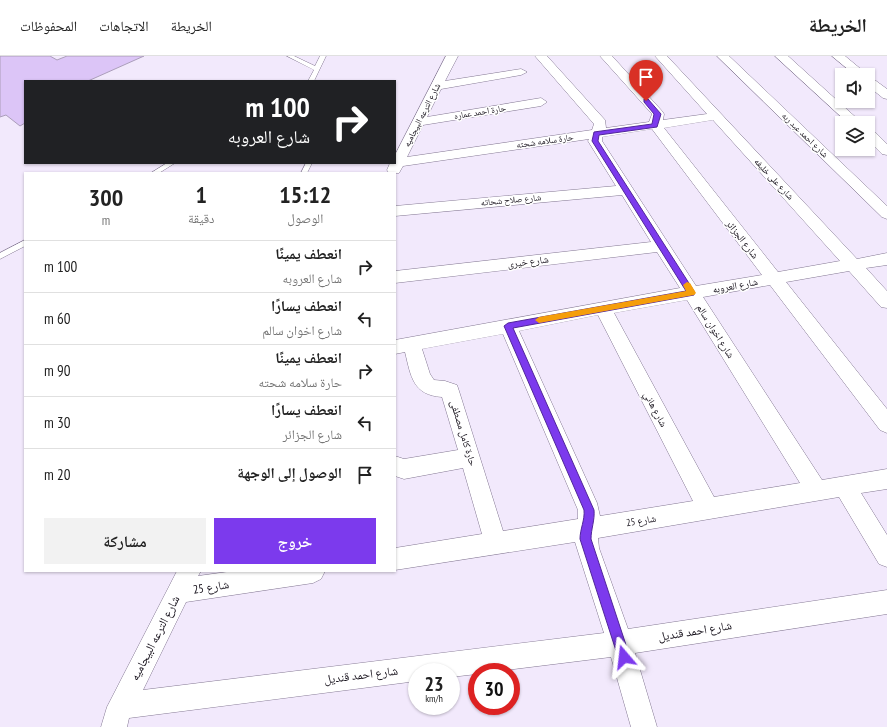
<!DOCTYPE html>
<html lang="ar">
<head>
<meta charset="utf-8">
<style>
  :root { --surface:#fff; --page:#f2f2f2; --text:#222; --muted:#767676; --line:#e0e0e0; --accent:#7c3aed }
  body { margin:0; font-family:"PT Sans Narrow","Noto Naskh Arabic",sans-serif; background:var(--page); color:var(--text); direction:rtl; height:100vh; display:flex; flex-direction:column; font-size:15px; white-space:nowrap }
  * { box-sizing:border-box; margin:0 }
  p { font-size:13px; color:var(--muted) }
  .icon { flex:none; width:22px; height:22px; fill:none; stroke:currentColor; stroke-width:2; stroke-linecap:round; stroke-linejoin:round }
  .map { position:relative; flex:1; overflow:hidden; direction:ltr }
  .drawer { position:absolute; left:24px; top:116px; width:372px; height:400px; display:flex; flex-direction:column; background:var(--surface); border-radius:0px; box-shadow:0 1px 3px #0004; direction:rtl }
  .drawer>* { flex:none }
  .hud { position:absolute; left:24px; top:24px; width:372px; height:84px; border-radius:0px; box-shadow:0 1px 3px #0004; direction:rtl; background:#202124; color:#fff; overflow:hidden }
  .buttons { position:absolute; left:835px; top:12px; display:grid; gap:8px }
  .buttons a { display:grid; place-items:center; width:40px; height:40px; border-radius:0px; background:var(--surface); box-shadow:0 1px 3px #0004; font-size:20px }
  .speed { position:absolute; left:408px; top:607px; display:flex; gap:8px; font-size:20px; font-weight:700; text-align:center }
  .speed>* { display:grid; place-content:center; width:52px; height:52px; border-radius:50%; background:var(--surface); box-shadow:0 1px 3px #0004; line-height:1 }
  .speed small { font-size:10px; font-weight:400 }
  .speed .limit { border:6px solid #d22; background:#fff; color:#111 }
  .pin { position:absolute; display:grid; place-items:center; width:34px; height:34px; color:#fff; margin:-41px -17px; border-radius:50% 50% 50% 0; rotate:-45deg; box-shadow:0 0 4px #0007 }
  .pin .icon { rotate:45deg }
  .me { position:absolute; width:44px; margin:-22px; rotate:343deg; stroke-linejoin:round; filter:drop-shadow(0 0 3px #0008) }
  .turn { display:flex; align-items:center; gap:14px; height:84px; padding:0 20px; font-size:18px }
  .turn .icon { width:52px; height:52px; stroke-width:2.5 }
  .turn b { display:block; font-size:28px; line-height:34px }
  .eta { display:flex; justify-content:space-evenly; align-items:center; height:68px; text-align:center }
  .eta b { font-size:24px; font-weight:600; line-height:28px }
  .action { display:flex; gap:8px; margin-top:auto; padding:8px 20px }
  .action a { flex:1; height:46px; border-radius:0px; background:var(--accent); color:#fff; font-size:16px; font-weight:600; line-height:46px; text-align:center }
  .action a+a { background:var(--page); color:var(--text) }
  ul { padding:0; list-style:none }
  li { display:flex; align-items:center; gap:12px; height:52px; padding:0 20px; border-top:1px solid var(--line) }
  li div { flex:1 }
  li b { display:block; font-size:15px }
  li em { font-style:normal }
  header { display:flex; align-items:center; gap:24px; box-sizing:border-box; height:56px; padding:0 20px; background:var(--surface); border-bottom:1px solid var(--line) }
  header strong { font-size:19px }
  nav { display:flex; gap:22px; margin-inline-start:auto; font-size:14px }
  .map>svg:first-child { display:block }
  .building { fill:#dcc5f7; stroke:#ab9eba }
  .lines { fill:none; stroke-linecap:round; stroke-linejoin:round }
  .service-casing { stroke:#837792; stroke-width:1 }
  .minor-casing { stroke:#837792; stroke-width:1 }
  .service { fill:#fff; fill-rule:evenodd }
  .minor { fill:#fff; fill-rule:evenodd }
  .route { fill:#7c3aed; stroke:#51269a }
  .slow { fill:#f59e0b }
  .labels { text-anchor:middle; stroke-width:3; stroke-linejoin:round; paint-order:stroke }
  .far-street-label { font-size:9px; fill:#140f19; stroke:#fff }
  .street-label { font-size:10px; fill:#140f19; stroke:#fff }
  .near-street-label { font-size:12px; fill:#140f19; stroke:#fff }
</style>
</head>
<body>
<header>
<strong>الخريطة</strong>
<nav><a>الخريطة</a><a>الاتجاهات</a><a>المحفوظات</a></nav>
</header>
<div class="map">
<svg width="887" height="671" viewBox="0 0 887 671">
  <rect width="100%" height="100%" fill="#f2e9fc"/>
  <!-- building -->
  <path class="building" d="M 0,0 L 50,0 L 57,4 L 67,0 L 144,0 L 88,25 L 25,25 L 25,67 L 20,70 L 6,59 L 0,61 Z"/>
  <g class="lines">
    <defs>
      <path id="service" d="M 287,0 L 294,0 L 315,10 L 320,0 L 326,0 L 314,25 L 308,25 L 314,14 Z
        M 167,107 L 175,107 L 159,117 L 151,117 Z
        M 306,107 L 312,107 L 307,117 L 301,117 Z
        M 25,184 L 25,190 L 0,203 L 0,197 Z"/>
      <path id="minor" d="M 446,0 L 458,0 L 445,25 L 521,13 L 527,16 L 521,19 L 441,33 L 427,61 L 541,42 L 547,46 L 541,50 L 423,69 L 407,101 L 592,74 L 594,68 L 535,0 L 547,0 L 605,64 L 606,72 L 649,66 L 652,58 L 600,0 L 612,0 L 662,55 L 664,58 L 663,64 L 707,58 L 655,0 L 667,0 L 857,203 L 887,197 L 887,209 L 866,212 L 887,235 L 887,252 L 881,251 L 849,215 L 786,226 L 887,353 L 887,377 L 880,374 L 770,229 L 703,241 L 822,424 L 887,413 L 887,433 L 861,437 L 887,479 L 887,511 L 879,508 L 839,441 L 598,482 L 599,492 L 628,573 L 887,534 L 887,558 L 635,597 L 657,671 L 631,671 L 611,601 L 490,616 L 477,616 L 477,618 L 451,621 L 451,616 L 417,616 L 417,625 L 129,662 L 127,671 L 101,671 L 107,651 L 177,515 L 201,515 L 198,520 L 234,515 L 325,515 L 321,523 L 313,527 L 186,546 L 143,634 L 604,577 L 575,486 L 395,514 L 395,492 L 482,478 L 463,412 L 404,423 L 395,420 L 395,400 L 404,403 L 458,394 L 442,341 C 413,339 411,321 405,296 L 395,298 L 395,284 L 680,232 L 657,196 L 395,227 L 395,215 L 651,186 L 622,139 L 395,160 L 395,150 L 616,130 L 588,85 L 589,83 L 403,110 L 399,117 L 389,117 L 387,114 L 390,107 L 395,107 L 395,99 ZM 713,64 L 840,205 L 778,216 L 664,72 ZM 652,73 L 762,219 L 696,230 L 602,85 L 602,81 ZM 687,244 L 800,427 L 714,441 L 614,257 ZM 598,259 L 693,445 L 600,460 L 597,447 L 519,275 ZM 503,278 L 578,454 L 578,463 L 503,475 L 459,335 L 457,329 L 445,325 L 434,324 L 430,318 L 422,293 Z
        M 717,0 L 729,0 L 887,150 L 887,163 L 882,161 Z
        M 775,0 L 788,0 L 862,67 L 848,67 Z
        M 832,0 L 845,0 L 868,19 L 855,19 Z
        M 868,20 L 872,22 L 887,33 L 887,43 L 883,42 L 868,30 Z
        M 868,73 L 873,74 L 887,88 L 887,99 L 882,98 L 868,84 Z"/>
    </defs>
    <!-- service casing -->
    <use href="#service" class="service-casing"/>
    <!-- minor casing -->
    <use href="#minor" class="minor-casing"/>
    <!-- service -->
    <use href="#service" class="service"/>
    <!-- minor -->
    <use href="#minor" class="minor"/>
  </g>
  <!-- route -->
  <path class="route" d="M 644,43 L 648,43 L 661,58 L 657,71 L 599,79 L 598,85 L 694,235 L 694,239 L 513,272 L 594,454 C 595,464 591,473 591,483 L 630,601 L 628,605 L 624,607 L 620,605 L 618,601 L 580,483 C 580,473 585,464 584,454 L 504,270 L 508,267 L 686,235 L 592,85 L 594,76 L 652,68 L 654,58 L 644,46 Z"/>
  <!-- slow -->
  <path class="slow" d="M 687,226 L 690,227 L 696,237 L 694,239 L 539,267 L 535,264 L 539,261 L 686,235 L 683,229 Z"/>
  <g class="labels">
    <!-- far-street labels -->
    <g class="far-street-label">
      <text transform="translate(480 56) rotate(-9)" y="3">حارة احمد عماره</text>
      <text transform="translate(422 59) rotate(-63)" y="3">شارع الترعه البيجاميه</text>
      <text transform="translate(805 79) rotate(44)" y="3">شارع احمد عبد ربه</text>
      <text transform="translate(545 85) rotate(-8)" y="3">حارة سلامه شحته</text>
      <text transform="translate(774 123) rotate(47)" y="3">شارع على خليفه</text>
      <text transform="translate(511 144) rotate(-5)" y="3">شارع صلاح شحاته</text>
    </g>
    <!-- street labels -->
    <g class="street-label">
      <text transform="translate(743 183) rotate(52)" y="4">شارع الجزائر</text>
      <text transform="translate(528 205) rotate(-7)" y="4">شارع خيرى</text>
      <text transform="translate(735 229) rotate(-10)" y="4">شارع العروبه</text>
      <text transform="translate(716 275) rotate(58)" y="4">شارع اخوان سالم</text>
      <text transform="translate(656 353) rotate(62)" y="4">شارع هاني</text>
      <text transform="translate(464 377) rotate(73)" y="4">حارة كامل مصطفى</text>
      <text transform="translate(641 464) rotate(-9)" y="4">شارع 25</text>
    </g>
    <!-- near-street labels -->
    <g class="near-street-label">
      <text transform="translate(211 531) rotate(-9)" y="4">شارع 25</text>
      <text transform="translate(695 575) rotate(-9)" y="4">شارع احمد قنديل</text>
      <text transform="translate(155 582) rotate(-63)" y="4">شارع الترعه البيجاميه</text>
      <text transform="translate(361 619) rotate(-7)" y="4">شارع احمد قنديل</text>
    </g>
  </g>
</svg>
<div class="buttons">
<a><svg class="icon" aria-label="sound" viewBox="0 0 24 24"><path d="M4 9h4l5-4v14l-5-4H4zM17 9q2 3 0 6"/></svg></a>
<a><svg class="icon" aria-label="layers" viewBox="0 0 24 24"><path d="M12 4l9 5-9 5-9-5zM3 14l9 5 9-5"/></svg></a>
</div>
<div class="speed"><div>23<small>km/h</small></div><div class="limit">30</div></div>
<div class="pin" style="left:646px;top:45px;background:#d93025"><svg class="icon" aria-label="arrive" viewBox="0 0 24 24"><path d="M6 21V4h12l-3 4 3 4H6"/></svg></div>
<svg class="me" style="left:624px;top:601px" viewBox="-20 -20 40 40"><path d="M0-17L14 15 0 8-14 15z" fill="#7c3aed" stroke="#fff" stroke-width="4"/></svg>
<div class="hud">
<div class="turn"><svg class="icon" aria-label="right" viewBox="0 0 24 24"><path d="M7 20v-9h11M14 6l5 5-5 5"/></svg><div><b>100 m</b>شارع العروبه</div></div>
</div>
<section class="drawer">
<div class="eta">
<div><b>15:12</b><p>الوصول</p></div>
<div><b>1</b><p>دقيقة</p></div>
<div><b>300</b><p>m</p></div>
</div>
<ul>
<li><svg class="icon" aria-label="right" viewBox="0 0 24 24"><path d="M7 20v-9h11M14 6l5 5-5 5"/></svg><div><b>انعطف يمينًا</b><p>شارع العروبه</p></div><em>100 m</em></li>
<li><svg class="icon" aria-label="left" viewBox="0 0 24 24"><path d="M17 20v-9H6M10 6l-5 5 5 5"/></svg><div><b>انعطف يسارًا</b><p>شارع اخوان سالم</p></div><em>60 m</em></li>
<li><svg class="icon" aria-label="right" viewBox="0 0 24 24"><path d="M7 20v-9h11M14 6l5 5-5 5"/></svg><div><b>انعطف يمينًا</b><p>حارة سلامه شحته</p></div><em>90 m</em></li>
<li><svg class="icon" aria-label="left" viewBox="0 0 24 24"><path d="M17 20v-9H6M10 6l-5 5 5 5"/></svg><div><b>انعطف يسارًا</b><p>شارع الجزائر</p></div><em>30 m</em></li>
<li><svg class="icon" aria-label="arrive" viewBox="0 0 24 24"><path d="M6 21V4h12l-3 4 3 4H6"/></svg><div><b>الوصول إلى الوجهة</b></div><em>20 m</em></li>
</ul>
<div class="action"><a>خروج</a><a>مشاركة</a></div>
</section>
</div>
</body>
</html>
